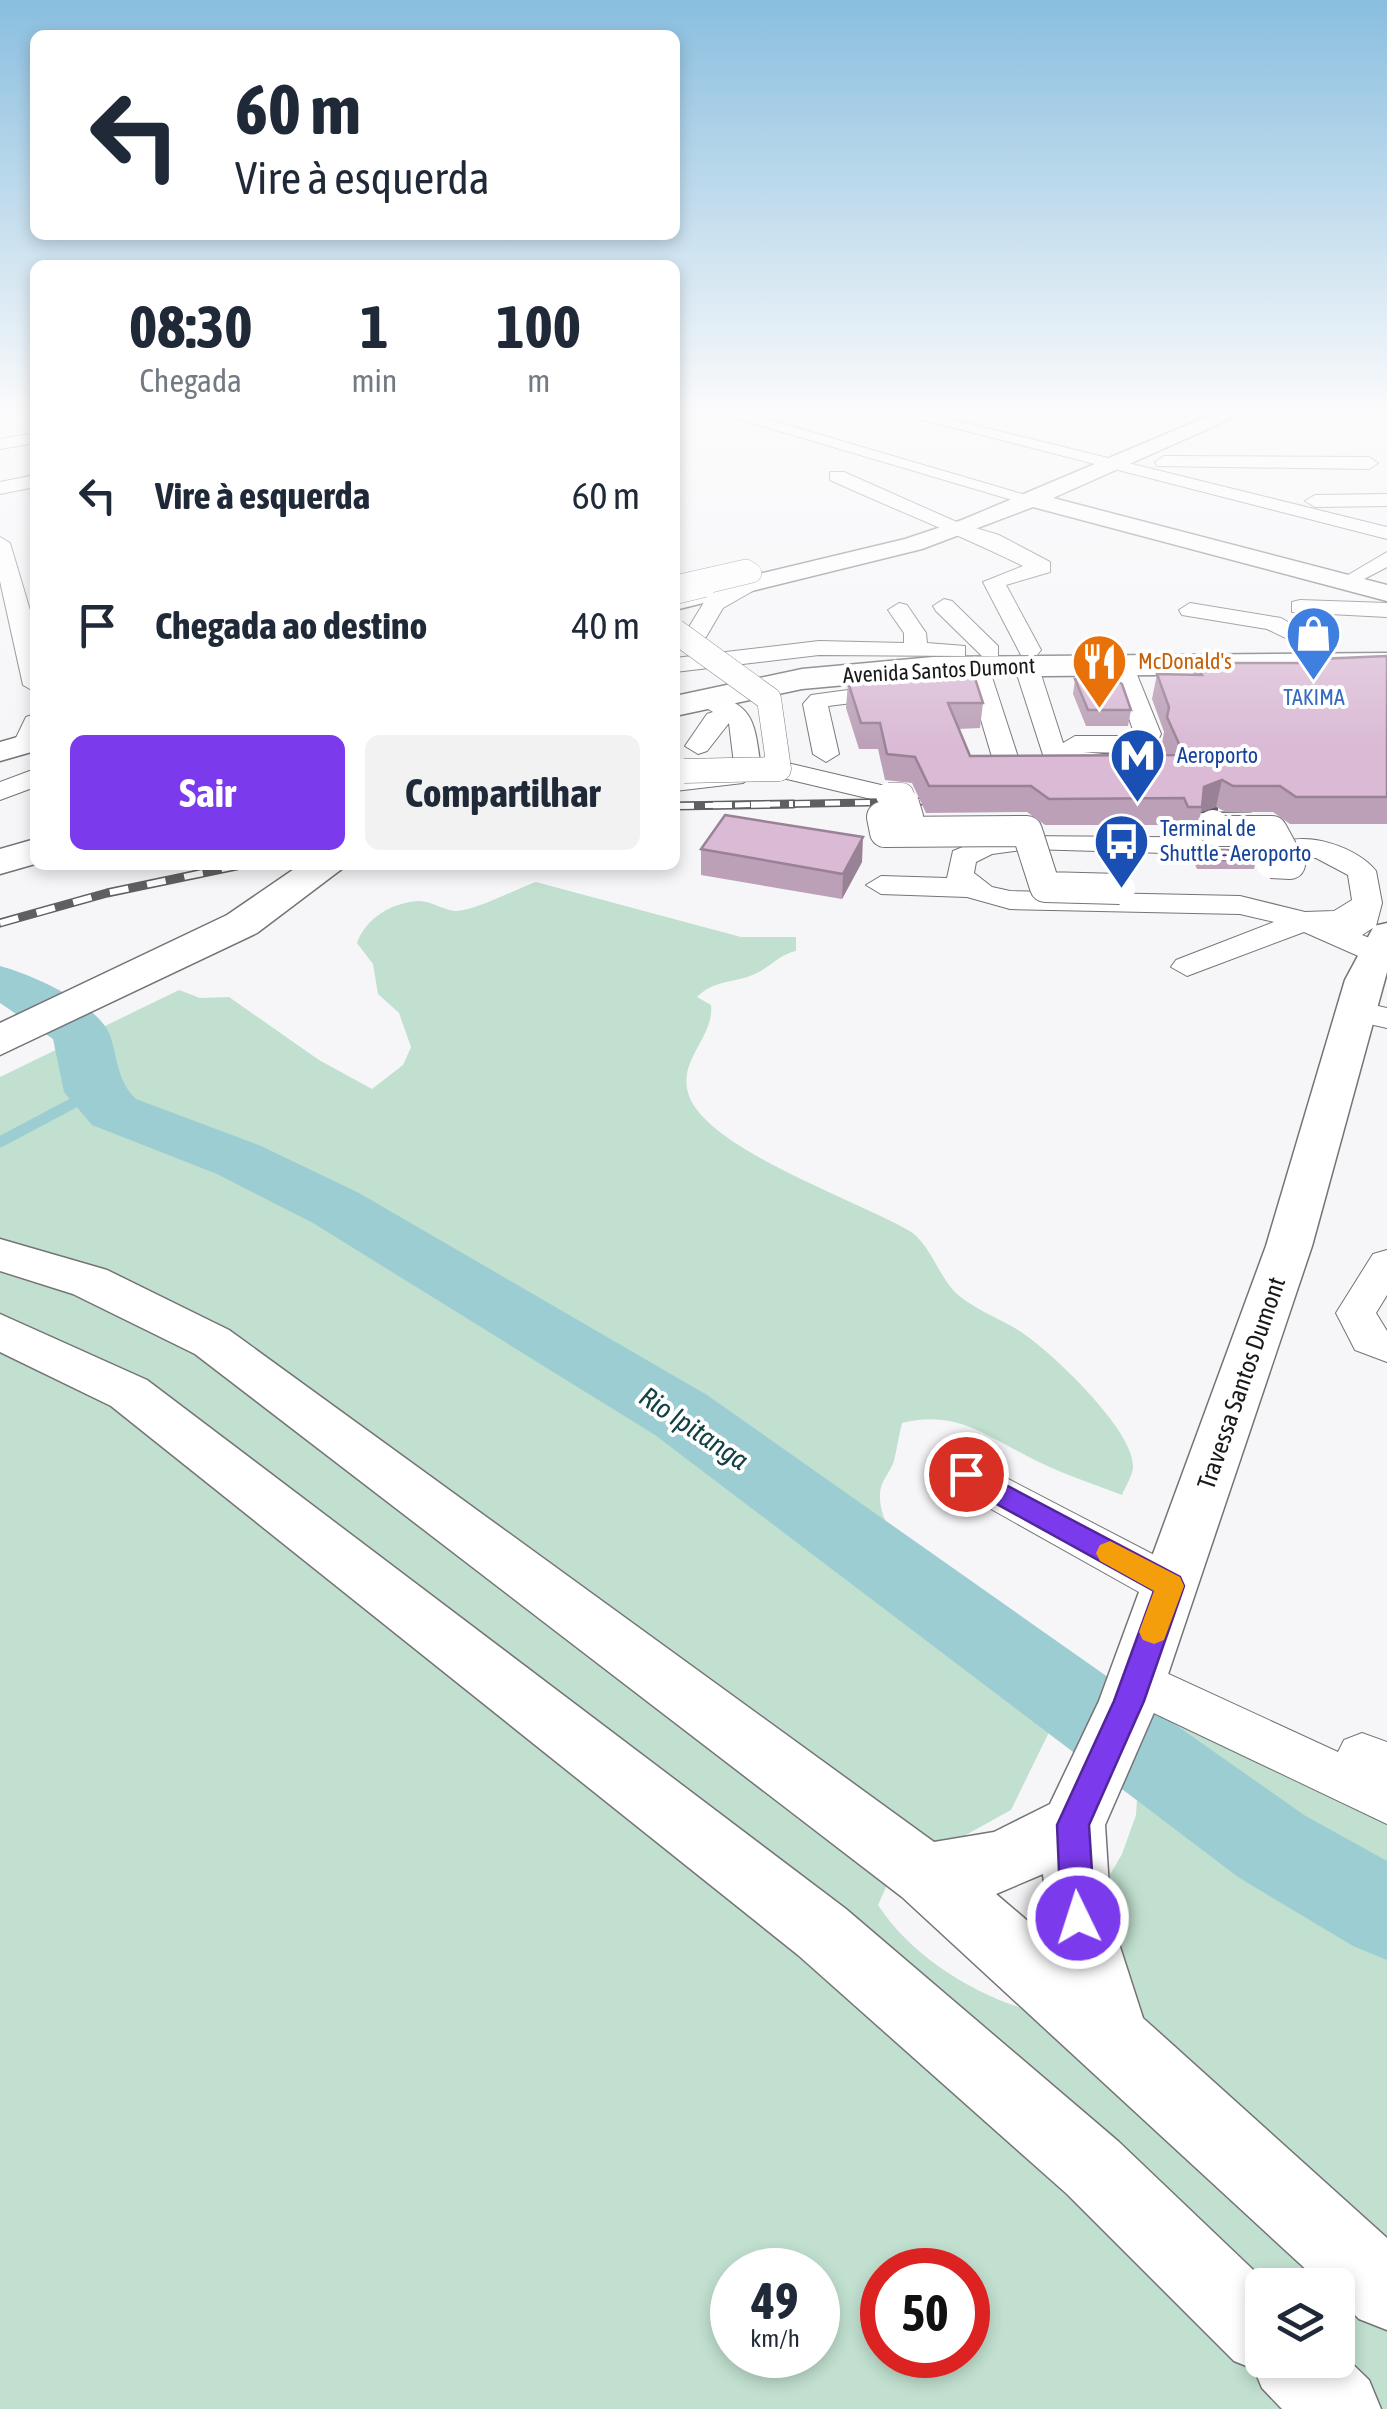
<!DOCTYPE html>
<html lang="pt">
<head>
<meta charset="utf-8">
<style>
  :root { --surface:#fff; --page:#f2f2f3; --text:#1f2937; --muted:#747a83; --accent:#7c3aed }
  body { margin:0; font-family:"Asap Condensed",sans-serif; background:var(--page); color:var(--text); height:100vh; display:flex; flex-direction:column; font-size:38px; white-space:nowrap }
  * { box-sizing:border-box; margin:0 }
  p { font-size:32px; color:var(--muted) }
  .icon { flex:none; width:55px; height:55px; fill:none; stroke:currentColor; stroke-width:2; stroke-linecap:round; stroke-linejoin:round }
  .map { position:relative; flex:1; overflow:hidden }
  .sheet { position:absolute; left:30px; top:260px; width:650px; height:610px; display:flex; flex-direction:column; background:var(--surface); border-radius:15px; box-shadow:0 5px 15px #0003 }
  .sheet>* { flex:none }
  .guide { position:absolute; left:30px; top:30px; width:650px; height:210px; border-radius:15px; box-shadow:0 5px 15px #0003; background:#fff; color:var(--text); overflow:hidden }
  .buttons { position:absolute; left:1245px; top:2268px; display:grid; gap:20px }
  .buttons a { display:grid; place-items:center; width:110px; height:110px; border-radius:15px; background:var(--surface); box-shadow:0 5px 15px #0003; font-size:50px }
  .speed { position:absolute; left:710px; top:2248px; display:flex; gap:20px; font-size:50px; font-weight:700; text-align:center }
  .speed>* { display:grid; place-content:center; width:130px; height:130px; border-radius:50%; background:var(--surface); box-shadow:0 5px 15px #0003; line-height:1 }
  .speed small { font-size:25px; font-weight:400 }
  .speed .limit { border:15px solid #d22; background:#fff; color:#111 }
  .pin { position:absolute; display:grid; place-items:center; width:85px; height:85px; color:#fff; margin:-42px; border:5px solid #fff; border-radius:50%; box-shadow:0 2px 10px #0007 }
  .me { position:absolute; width:110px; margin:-55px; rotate:356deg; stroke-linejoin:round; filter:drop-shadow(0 0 8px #0008) }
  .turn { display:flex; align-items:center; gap:35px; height:210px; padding:0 40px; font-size:45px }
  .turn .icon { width:130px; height:130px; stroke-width:2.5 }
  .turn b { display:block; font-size:70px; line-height:85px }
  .eta { display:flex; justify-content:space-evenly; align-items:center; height:170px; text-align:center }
  .eta b { font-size:60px; font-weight:700; line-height:70px }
  .button { display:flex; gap:20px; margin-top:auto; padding:20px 40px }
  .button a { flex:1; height:115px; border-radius:15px; background:var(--accent); color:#fff; font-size:40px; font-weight:700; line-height:115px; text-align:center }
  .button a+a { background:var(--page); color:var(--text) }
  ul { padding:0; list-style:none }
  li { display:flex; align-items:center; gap:30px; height:130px; padding:0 40px }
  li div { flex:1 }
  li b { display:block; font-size:38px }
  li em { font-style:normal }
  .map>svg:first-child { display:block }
  .green { fill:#c1e0cf; fill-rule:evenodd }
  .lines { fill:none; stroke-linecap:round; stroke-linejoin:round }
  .stream { stroke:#9ccdd2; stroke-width:11 }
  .river { fill:#9ccdd2; fill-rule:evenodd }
  .minor-casing { stroke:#747477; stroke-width:2 }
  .major-casing { stroke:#747477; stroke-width:3 }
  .highway-casing { stroke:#747477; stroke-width:3 }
  .minor { fill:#fff; fill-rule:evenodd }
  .major { fill:#fff; fill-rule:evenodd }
  .highway { fill:#fff; fill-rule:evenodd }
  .rail-far1-casing { stroke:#5f5f61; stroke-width:8 }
  .rail-casing { stroke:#5f5f61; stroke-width:9 }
  .rail-far1 { stroke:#fff; stroke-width:5; stroke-dasharray:15; stroke-linecap:butt }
  .rail { stroke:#fff; stroke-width:6; stroke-dasharray:19; stroke-linecap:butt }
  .minor-bridge-far2-casing { stroke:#747477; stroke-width:20; stroke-linecap:butt }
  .minor-bridge-far1-casing { stroke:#747477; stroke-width:25; stroke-linecap:butt }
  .minor-bridge-casing { stroke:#747477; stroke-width:32; stroke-linecap:butt }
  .minor-bridge-far2 { stroke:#fff; stroke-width:19 }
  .minor-bridge-far1 { stroke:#fff; stroke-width:24 }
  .minor-bridge { stroke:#fff; stroke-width:30 }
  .wall { fill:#bba0b7 }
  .shaded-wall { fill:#998295 }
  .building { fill:#dabad5; stroke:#998295; stroke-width:2.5 }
  .route { fill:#7c3aed; stroke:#51269a; stroke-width:2.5 }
  .slow { fill:#f59e0b }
  .labels { text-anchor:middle; stroke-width:8; stroke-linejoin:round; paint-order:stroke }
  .far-food-label { font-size:22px; fill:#c56008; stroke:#fff; text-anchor:start }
  .far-street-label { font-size:22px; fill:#19191a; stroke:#fff }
  .far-shop-label { font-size:22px; fill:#366cbe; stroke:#fff }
  .far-transit-label { font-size:22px; fill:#164399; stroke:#fff; text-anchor:start }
  .street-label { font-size:25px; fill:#19191a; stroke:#fff }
  .water-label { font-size:28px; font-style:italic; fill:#134145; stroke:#fff }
</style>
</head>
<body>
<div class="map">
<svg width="1387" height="2409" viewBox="0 0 1387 2409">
  <rect width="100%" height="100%" fill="#f6f6f9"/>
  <!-- green -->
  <path class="green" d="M 536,882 L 741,937 L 796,937 L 796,951 C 781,954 772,965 759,972 C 737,984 716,978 697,997 L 711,1005 C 715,1040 670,1064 693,1104 C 723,1154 855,1200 908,1230 C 928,1241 938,1273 953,1290 C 971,1309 1003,1319 1024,1334 C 1052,1353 1135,1431 1133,1467 C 1133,1475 1125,1487 1122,1495 C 1090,1483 1057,1472 1027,1456 C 983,1434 955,1410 902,1423 C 899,1435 897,1448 894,1461 C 890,1473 879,1482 880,1497 C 880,1564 1018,1627 1072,1654 L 1078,1673 L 1011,1810 L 926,1857 L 887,1885 L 878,1905 C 912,1957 973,1994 1031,2011 L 1122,1854 L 1136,1815 L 1138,1783 L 1130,1767 L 1127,1731 L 1156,1710 L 1387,1820 L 1387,2409 L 0,2409 L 0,1077 L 179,990 L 200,998 L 229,997 L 319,1060 L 372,1089 L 403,1065 L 411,1047 L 399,1013 L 378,994 L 373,964 L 357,943 C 366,918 391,903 418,901 C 430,900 443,910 455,911 C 475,911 516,889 536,882 ZM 732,2270 L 818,2270 L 818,2355 L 732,2355 ZM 882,2270 L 968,2270 L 968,2355 L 882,2355 ZM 1262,2285 L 1338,2285 L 1338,2360 L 1262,2360 Z"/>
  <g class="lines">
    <!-- stream -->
    <path class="stream" d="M 0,1142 L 94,1092"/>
    <!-- river -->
    <path class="river" d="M 0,966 C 31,974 98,1004 110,1035 C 118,1059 117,1081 136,1099 L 261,1146 L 359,1193 L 707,1395 L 1304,1815 L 1387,1861 L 1387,1960 L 1353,1946 L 1238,1877 L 655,1435 L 313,1223 L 217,1174 L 92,1125 L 64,1092 L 53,1039 L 0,1003 Z"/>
    <defs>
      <path id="minor" d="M 715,412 L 743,412 L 1039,499 L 1022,503 Z
        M 892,412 L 922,412 L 1387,527 L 1387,539 Z
        M 35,433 L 35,443 L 0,449 L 0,439 Z
        M 1164,456 L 1369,457 L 1378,463 L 1369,469 L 1157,466 L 1155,462 Z
        M 830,472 L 844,472 L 959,523 L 999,535 L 1050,562 L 1050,572 L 1006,585 L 1041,650 L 1037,655 L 1021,655 L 983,582 L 1023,566 C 960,535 896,510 830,480 Z
        M 35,475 L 35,487 L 0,494 L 0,482 Z
        M 1387,494 L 1387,506 L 1315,507 L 1305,501 L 1315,495 Z
        M 0,537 L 10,543 L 35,627 L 35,692 L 23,685 L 0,581 Z
        M 1387,552 L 1387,567 L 1347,588 L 1336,582 Z
        M 750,577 L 761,583 L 758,588 L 723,608 L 706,637 L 675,649 L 675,634 L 689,627 L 706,599 Z
        M 944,599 L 952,601 L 998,646 L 998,656 L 982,656 L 936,611 L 933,606 Z
        M 1300,600 L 1387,603 L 1387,617 L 1292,612 L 1292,602 Z
        M 899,603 L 907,605 L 926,633 L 927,643 L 965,646 L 965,656 L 819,655 L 675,672 L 675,658 L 819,641 L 904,643 L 904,633 L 888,610 Z
        M 1190,603 L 1281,618 L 1333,648 L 1321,655 L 1267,629 L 1182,615 L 1179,610 Z
        M 1026,658 L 1038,665 L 1063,743 L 1075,736 L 1135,736 L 1111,665 L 1123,658 L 1131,660 L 1161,734 L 1155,746 L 1131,753 L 1083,752 L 1113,755 L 1117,761 L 1104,769 L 1046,764 L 1014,665 Z
        M 977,661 L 989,668 L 1018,757 L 1014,763 L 996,763 L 992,757 L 974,696 L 900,697 L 828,706 L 839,754 L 826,762 L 813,754 L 803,704 L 811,695 L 900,683 L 969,682 L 965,668 Z
        M 704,692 C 755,704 754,720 761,767 L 743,783 L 675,791 L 675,775 L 727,770 L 734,764 L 729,723 L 707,751 L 698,754 L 685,746 L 707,714 L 713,712 L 692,699 Z
        M 35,714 L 35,749 L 17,749 L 13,744 L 26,717 Z
        M 779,761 L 898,789 L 902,795 L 888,803 L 770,775 L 766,769 Z
        M 35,769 L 35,787 L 0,800 L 0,782 Z
        M 1020,836 L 1266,838 L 1279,845 C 1304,829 1359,848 1376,871 L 1382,903 L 1376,926 L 1362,935 L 1387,945 L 1387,959 L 1365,959 L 1304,932 L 1187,976 L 1171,967 L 1176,960 L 1274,922 L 1240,914 L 1010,909 L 967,897 L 881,894 L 866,885 L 881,876 L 947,878 L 953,851 L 987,837 ZM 1030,849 L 1266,856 L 1278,850 L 1291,857 L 1316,858 L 1348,875 L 1352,900 L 1334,911 L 1305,912 L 1240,896 L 1010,891 L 992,887 L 974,873 L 976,862 L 992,854 Z
        M 1355,1001 L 1387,1008 L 1387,1028 L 1343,1018 L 1339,1011 L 1343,1004 Z
        M 1387,1250 L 1387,1295 L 1376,1313 L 1387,1331 L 1387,1362 L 1355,1350 L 1336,1313 L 1373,1254 Z
        M 966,1457 L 1187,1572 L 1194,1586 L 1187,1600 L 1170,1606 L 1153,1600 L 950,1486 L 944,1474 L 950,1462 Z
        M 1136,1659 L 1338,1752 L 1344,1740 L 1362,1733 L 1387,1742 L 1387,1824 L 1118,1696 L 1111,1681 L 1118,1666 Z"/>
      <path id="major" d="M 1218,412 L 1246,412 L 1053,498 L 1387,585 L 1387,601 L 1033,507 L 922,549 L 675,610 L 675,594 L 905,539 L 962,520 Z
        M 35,732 L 35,751 L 0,761 L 0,742 Z
        M 1387,923 L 1387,972 L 1312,1246 L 1159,1701 L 1105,1825 L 1111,1919 L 1143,2018 L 1387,2238 L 1387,2330 L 1359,2319 L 1338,2298 L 1338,2285 L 1323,2285 L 902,1897 L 195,1354 L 73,1294 L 0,1271 L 0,1239 L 107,1270 L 229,1330 L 934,1842 L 994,1832 L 1050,1804 L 1099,1701 L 1266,1246 L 1345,980 L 1374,926 ZM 1043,1874 L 1050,1940 L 996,1894 Z
        M 0,1314 L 147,1380 L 846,1909 L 1119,2142 L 1269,2285 L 1262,2285 L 1262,2360 L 1338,2360 L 1338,2350 L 1369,2380 L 1381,2409 L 1282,2409 L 1262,2388 L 1254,2369 L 1234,2361 L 1067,2194 L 798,1955 L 111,1406 L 0,1352 Z"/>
      <path id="highway" d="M 1387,653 L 1387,673 L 933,677 L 802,689 L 675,716 L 675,696 L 802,669 L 933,657 Z
        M 35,839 L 35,864 L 0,874 L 0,849 Z
        M 300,865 L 347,865 L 257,933 L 0,1055 L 0,1023 L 227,915 Z"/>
    </defs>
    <!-- minor casing -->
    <use href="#minor" class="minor-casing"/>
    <!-- major casing -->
    <use href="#major" class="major-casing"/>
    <!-- highway casing -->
    <use href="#highway" class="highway-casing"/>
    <!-- minor -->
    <use href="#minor" class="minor"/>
    <!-- major -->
    <use href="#major" class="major"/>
    <!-- highway -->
    <use href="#highway" class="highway"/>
    <defs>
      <path id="rail-far1" d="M 675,806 L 947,801"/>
      <path id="rail" d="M 675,806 L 793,804
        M 1180,809 L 1250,808
        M 0,923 L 107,893 L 241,865"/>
    </defs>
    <!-- rail-far1 casing -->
    <use href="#rail-far1" class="rail-far1-casing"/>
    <!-- rail casing -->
    <use href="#rail" class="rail-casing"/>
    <!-- rail-far1 -->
    <use href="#rail-far1" class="rail-far1"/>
    <!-- rail -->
    <use href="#rail" class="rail"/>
    <defs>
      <path id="minor-bridge-far2" d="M 675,585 L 746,569 L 752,573 L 694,587"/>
      <path id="minor-bridge-far1" d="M 675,592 L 704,585
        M 675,631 L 769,699 L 779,769 L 684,771
        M 888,795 L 902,795 L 905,806"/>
      <path id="minor-bridge" d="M 904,804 L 908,817 L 882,817 L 885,832 L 1027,831 L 1045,887 L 1120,889
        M 1213,825 L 1215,831 L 1272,831 L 1290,864 L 1271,863"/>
    </defs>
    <!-- minor-bridge-far2 casing -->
    <use href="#minor-bridge-far2" class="minor-bridge-far2-casing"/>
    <!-- minor-bridge-far1 casing -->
    <use href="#minor-bridge-far1" class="minor-bridge-far1-casing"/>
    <!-- minor-bridge casing -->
    <use href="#minor-bridge" class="minor-bridge-casing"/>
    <!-- minor-bridge-far2 -->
    <use href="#minor-bridge-far2" class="minor-bridge-far2"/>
    <!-- minor-bridge-far1 -->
    <use href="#minor-bridge-far1" class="minor-bridge-far1"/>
    <!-- minor-bridge -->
    <use href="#minor-bridge" class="minor-bridge"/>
  </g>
  <!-- wall -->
  <path class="wall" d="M 1387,656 L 1387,824 L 1290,824 L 1273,812 L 1226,812 L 1216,807 L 1201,812 L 1196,834 L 1182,834 L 1178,825 L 1045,825 L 1027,812 L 926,813 L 912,783 L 885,780 L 878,749 L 859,749 L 846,708 L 848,682 L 983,703 L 980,728 L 958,729 L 970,756 L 1167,756 L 1162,743 L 1164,732 L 1152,699 L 1157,674 L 1193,675 L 1196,663 L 1317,663 L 1319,659 Z
    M 1075,679 L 1131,710 L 1128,726 L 1086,726 L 1073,694 Z
    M 701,849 L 862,862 L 842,899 L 701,875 Z
    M 1194,849 L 1256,860 L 1254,869 L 1197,869 L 1192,858 Z"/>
  <!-- shaded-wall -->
  <path class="shaded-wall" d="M 1222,780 L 1216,807 L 1201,812 L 1204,787 Z
    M 863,837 L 862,862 L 842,899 L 843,874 Z"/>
  <!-- building -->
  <path class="building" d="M 1387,656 L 1387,797 L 1296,797 L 1280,786 L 1233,786 L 1222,780 L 1204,787 L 1202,807 L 1188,807 L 1184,798 L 1049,799 L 1031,786 L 929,786 L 915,757 L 887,754 L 880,723 L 861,723 L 848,682 L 974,675 L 983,703 L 948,703 L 970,756 L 1184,755 L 1167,717 L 1169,707 L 1157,674 L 1202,675 L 1196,663 L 1322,663 L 1319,659 Z
    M 1075,679 L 1114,679 L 1122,684 L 1131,710 L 1088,710 Z
    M 725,815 L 863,837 L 843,874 L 701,849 Z
    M 1194,849 L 1255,851 L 1256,860 L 1199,860 Z"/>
  <!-- sky -->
  <linearGradient id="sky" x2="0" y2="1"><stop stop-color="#89bedf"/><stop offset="0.55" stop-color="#fbfbfc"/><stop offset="1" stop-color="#fbfbfc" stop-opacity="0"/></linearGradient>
  <rect width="1387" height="749" fill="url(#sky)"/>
  <!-- route -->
  <path class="route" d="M 966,1464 L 1180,1577 L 1184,1586 L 1144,1701 L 1089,1825 L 1095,1918 L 1090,1930 L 1078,1935 L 1066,1930 L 1061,1918 L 1057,1825 L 1114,1701 L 1154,1591 L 957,1482 L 953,1474 L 957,1467 Z"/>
  <!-- slow -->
  <path class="slow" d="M 1110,1541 L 1180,1577 L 1184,1586 L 1164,1640 L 1154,1644 L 1143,1640 L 1139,1632 L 1154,1591 L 1100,1561 L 1096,1553 L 1100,1545 Z"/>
  <!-- icons -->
  <defs>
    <symbol id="shop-pin" viewBox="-11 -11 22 30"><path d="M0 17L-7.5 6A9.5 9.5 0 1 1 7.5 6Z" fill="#3f7fe0" stroke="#fff"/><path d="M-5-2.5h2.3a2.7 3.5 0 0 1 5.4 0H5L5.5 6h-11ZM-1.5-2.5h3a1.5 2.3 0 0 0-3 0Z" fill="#fff"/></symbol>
    <symbol id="restaurant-pin" viewBox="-11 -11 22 30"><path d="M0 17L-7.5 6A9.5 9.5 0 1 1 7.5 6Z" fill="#e8710a" stroke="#fff"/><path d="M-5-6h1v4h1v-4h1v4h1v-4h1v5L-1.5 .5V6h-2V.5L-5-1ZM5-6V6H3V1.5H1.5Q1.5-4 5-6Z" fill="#fff"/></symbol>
    <symbol id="metro-pin" viewBox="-11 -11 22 30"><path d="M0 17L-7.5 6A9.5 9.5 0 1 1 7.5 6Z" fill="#1a4fb4" stroke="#fff"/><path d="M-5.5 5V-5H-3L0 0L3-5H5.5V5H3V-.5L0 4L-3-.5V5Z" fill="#fff"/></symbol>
    <symbol id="bus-pin" viewBox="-11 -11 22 30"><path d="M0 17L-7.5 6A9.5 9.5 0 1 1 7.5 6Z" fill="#1a4fb4" stroke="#fff"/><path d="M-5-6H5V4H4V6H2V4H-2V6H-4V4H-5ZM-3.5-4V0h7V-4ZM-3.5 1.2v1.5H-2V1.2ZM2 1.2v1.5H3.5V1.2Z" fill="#fff"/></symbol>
  </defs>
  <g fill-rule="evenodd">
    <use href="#shop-pin" x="1282" y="602" width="63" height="86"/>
    <use href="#restaurant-pin" x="1068" y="630" width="63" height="86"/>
    <use href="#metro-pin" x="1106" y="724" width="63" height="86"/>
    <use href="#bus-pin" x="1090" y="810" width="63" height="86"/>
  </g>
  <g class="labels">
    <!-- far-food labels -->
    <g class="far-food-label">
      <text x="1138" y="669">McDonald's</text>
    </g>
    <!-- far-street labels -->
    <g class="far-street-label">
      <text transform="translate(939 670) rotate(-3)" y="8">Avenida Santos Dumont</text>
    </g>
    <!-- far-shop labels -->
    <g class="far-shop-label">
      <text x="1314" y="705">TAKIMA</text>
    </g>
    <!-- far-transit labels -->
    <g class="far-transit-label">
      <text x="1177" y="763">Aeroporto</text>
      <text x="1160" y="836">Terminal de<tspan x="1160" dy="25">Shuttle - Aeroporto</tspan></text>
    </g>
    <!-- street labels -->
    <g class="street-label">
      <text transform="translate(1241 1383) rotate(-71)" y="9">Travessa Santos Dumont</text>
    </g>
    <!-- water labels -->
    <g class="water-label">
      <text transform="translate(694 1428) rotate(34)" y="10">Rio Ipitanga</text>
    </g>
  </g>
</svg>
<div class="buttons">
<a><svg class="icon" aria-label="layers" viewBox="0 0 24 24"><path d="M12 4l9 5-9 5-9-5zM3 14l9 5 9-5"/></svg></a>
</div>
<div class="speed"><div>49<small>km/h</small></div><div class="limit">50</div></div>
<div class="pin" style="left:966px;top:1474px;background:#d93025"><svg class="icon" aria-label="arrive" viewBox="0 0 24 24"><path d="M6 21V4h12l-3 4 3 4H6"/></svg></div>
<svg class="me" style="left:1078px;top:1918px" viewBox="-20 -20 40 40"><circle r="17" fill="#7c3aed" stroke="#fff" stroke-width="3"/><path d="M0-11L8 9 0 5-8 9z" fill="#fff"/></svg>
<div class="guide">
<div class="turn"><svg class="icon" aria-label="left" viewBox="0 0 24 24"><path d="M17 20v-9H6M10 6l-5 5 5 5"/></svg><div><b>60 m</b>Vire à esquerda</div></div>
</div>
<section class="sheet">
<div class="eta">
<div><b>08:30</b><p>Chegada</p></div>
<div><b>1</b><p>min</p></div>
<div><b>100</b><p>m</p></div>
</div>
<ul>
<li><svg class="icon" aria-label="left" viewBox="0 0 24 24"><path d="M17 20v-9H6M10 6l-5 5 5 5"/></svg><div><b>Vire à esquerda</b></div><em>60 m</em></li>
<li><svg class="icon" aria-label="arrive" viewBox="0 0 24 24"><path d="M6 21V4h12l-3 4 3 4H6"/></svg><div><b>Chegada ao destino</b></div><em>40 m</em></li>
</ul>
<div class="button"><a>Sair</a><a>Compartilhar</a></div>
</section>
</div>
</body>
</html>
